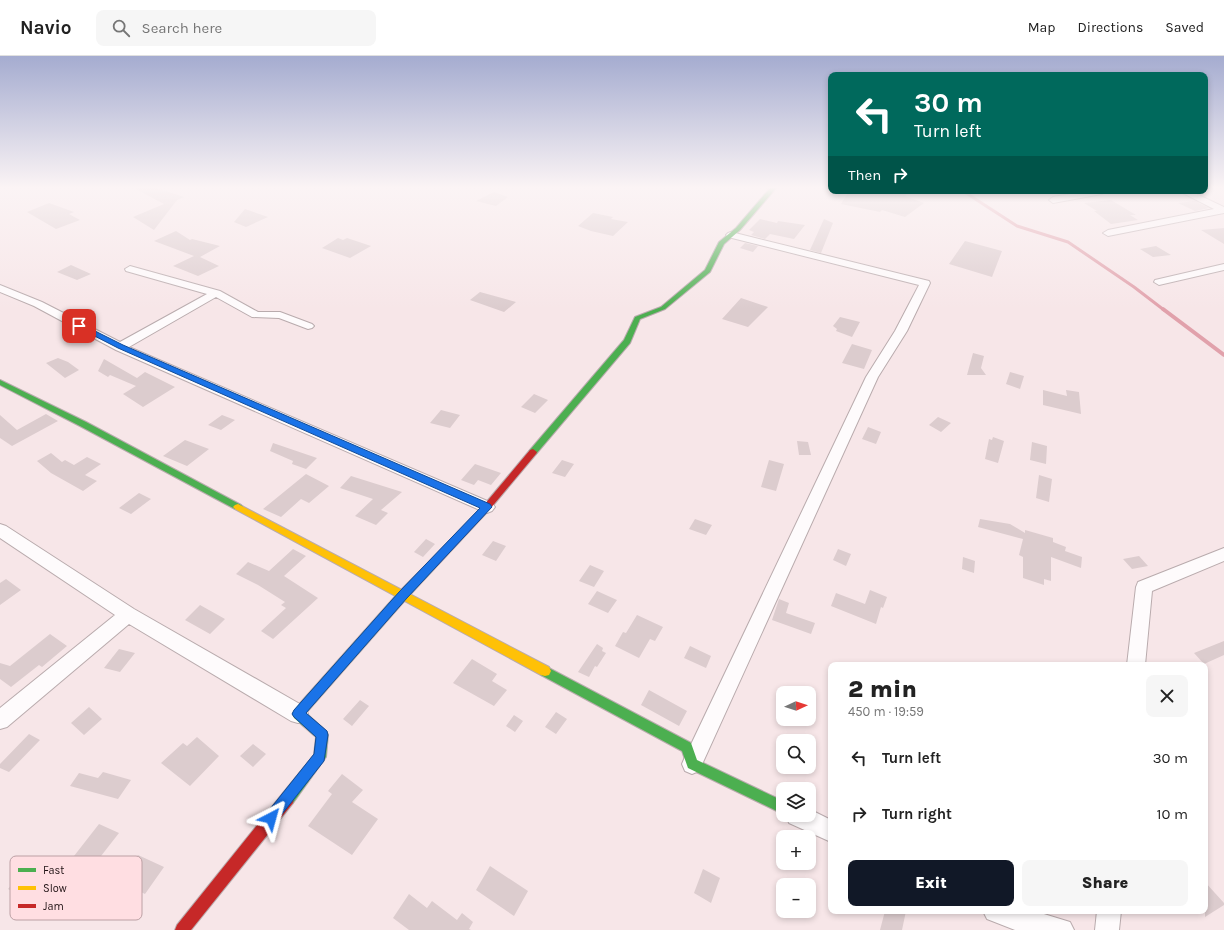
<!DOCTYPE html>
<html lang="en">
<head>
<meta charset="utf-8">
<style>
  :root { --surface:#fff; --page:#f6f6f6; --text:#222; --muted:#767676; --line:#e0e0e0; --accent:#111827 }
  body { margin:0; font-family:Karla,sans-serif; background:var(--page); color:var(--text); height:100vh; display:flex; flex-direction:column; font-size:15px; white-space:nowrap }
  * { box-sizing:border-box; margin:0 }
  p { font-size:13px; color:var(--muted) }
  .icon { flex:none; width:22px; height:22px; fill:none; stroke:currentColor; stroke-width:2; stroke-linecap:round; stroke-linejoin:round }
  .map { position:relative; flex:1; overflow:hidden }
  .sheet { position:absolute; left:828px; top:606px; width:380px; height:252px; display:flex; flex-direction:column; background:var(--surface); border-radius:8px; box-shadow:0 2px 6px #0003 }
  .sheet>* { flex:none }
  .guide { position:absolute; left:828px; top:16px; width:380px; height:122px; border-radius:8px; box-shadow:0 2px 6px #0003; background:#00695c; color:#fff; overflow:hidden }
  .needle { width:26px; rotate:87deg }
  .buttons { position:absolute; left:776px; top:630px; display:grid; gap:8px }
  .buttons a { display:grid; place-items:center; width:40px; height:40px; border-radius:8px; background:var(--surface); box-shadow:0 2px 6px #0003; font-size:20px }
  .pin { position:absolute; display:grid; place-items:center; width:34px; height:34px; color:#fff; margin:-17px; border-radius:8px; box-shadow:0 2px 6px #0006 }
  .me { position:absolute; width:44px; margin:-22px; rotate:39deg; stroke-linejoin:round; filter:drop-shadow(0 0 3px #0008) }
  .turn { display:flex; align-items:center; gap:14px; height:84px; padding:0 20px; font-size:18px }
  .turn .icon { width:52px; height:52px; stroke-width:2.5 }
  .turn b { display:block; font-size:28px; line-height:34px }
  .then { display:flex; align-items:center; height:38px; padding:0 20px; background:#0003; gap:8px; font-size:15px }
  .round { display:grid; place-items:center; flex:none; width:42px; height:42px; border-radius:8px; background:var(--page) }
  .overview { display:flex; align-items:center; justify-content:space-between; height:68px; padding:0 20px }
  h1 { font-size:24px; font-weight:800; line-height:30px }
  .cta { display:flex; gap:8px; margin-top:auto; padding:8px 20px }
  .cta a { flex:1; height:46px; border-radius:8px; background:var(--accent); color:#fff; font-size:16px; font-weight:800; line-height:46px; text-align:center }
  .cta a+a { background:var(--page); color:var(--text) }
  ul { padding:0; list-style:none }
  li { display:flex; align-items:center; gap:12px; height:56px; padding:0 20px }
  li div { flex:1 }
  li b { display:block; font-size:15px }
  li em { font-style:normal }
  header { display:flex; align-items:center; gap:24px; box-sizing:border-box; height:56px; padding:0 20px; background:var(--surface); border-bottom:1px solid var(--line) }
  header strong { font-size:19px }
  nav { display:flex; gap:22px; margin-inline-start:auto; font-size:14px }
  .search { width:280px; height:36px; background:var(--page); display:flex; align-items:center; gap:10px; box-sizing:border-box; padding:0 14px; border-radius:8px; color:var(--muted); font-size:15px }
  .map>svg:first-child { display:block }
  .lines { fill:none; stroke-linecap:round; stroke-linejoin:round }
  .stream-far1 { stroke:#e1a1ab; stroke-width:3 }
  .stream { stroke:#e1a1ab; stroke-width:4 }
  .building { fill:#dcccce }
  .street-casing { stroke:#b9abad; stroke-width:2 }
  .fast-casing { stroke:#b9abad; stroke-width:2 }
  .slow-casing { stroke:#b9abad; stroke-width:2 }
  .jam-casing { stroke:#b9abad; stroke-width:2 }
  .street { fill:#fefbfc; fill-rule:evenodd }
  .fast { fill:#4caf50; fill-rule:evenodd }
  .slow { fill:#ffc107; fill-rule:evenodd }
  .jam { fill:#c62828; fill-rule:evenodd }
  .route { fill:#1a73e8; stroke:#114b97 }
  .key { fill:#ffdee2; stroke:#bca0a4; stroke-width:1 }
  .key-label { font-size:11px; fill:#1f1113 }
</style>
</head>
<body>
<header>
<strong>Navio</strong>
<div class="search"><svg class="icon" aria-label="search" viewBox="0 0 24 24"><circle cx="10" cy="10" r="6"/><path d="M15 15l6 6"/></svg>Search here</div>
<nav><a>Map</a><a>Directions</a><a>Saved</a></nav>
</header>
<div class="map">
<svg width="1224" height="874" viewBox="0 0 1224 874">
  <rect width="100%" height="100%" fill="#f7e6e8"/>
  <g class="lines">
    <!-- stream-far1 -->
    <path class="stream-far1" d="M 963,135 L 1017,170 L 1068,186 L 1134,231 L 1164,254"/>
    <!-- stream -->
    <path class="stream" d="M 1163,253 L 1224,299"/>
  </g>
  <!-- building -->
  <path class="building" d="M 132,131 L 153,131 L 184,141 L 177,144 L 154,174 L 133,161 L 164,148 Z
    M 849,135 L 912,135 L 905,140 L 924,147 L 905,161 L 882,154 L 880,156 L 841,148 Z
    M 494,136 L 508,141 L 496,150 L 476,145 Z
    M 1111,144 L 1136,159 L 1130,159 L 1138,164 L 1111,168 L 1094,155 L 1097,155 L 1084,147 Z
    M 1195,145 L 1209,152 L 1195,155 L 1178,147 Z
    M 49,147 L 74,156 L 69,158 L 80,164 L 56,173 L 27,156 Z
    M 245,153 L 268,161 L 246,171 L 234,166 Z
    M 593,157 L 613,161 L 611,163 L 628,166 L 613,180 L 591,175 L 578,170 Z
    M 760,163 L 777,167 L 778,165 L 805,169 L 794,183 L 770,178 L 765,183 L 751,179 L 754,176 L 749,174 Z
    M 824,163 L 833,167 L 821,197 L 810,194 Z
    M 1224,172 L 1224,188 L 1201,174 Z
    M 176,175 L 190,184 L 192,183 L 220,190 L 200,201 L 219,210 L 198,220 L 173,210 L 194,200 L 154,185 Z
    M 338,182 L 343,184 L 347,182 L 371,190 L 350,202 L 322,192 Z
    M 965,185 L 1002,195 L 992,221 L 949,208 Z
    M 745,187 L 758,190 L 753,196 L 740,192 Z
    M 1156,190 L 1171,199 L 1153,201 L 1140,193 Z
    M 71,209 L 91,218 L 77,224 L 57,216 Z
    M 480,236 L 516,246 L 504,256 L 470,244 Z
    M 741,242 L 768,251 L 748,271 L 722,263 Z
    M 840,261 L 860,266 L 852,281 L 836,275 L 837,273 L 833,270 Z
    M 852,288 L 872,294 L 864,313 L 842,307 Z
    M 973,297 L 984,300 L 981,312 L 986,319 L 967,319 Z
    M 58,302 L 68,306 L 79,314 L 65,322 L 46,307 Z
    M 104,303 L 137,322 L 145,316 L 175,331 L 143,351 L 123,338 L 136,330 L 110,319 L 108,321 L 98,315 Z
    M 1010,316 L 1024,320 L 1020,333 L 1006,328 Z
    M 1043,334 L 1067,340 L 1066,334 L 1079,336 L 1081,358 L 1043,349 Z
    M 534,338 L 548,344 L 535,357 L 521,351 Z
    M 441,354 L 460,359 L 450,372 L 430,367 Z
    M 46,358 L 58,365 L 12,390 L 0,382 L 0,359 L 17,374 Z
    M 222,359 L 235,364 L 221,374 L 208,369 Z
    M 938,361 L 951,367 L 941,376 L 929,369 Z
    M 868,371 L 881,376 L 876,388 L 862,383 Z
    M 993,381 L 1004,385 L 998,407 L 985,403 L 989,383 L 992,384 Z
    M 185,384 L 209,393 L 187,410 L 163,400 Z
    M 797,385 L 808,386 L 811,399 L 799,399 Z
    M 1032,386 L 1047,390 L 1046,408 L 1030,404 Z
    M 273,387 L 317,402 L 306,413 L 292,408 L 293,405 L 270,395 Z
    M 51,397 L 62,406 L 65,404 L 74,409 L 87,401 L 101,408 L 85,419 L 97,425 L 83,435 L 51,417 L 37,405 Z
    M 562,404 L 574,408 L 565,421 L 552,417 Z
    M 769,404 L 784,408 L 776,435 L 761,431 Z
    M 475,408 L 501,417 L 491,429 L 478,424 L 474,429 L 461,424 Z
    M 306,418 L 329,430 L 309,447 L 301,443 L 281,461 L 263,453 Z
    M 1039,419 L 1052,423 L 1049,446 L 1036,442 Z
    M 351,420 L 402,436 L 381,454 L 388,457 L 376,469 L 355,460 L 373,443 L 340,432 Z
    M 139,437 L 151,443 L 131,458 L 119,452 Z
    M 695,463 L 712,469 L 706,479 L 689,473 Z
    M 980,463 L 1010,468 L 1025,477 L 1025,474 L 1053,482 L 1053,486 L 1066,491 L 1065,495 L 1082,501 L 1081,512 L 1051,501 L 1051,525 L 1044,523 L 1044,529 L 1023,522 L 1023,501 L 1019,499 L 1023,483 L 978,471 Z
    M 426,483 L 435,488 L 423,501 L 414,496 Z
    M 493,485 L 506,490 L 496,505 L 482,499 Z
    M 293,493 L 306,500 L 284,520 L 318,542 L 273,583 L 261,575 L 286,552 L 281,549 L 285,546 L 258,529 L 236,518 L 248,506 L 269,515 Z
    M 838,493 L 851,498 L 846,510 L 833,504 Z
    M 1139,500 L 1148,510 L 1132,513 L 1123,503 Z
    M 963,501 L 975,505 L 974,517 L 962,513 Z
    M 590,509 L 604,515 L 594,531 L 579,525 Z
    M 6,523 L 21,534 L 0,549 L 0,527 Z
    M 870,534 L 887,541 L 883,552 L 881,551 L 876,568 L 831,550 L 836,537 L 865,548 Z
    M 597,535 L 617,544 L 608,557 L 588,548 Z
    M 779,543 L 789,547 L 786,557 L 815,567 L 811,578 L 772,564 Z
    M 200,549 L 225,563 L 210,578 L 185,564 Z
    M 637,559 L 663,571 L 655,585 L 650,583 L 639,602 L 615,590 L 623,576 L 626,577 Z
    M 50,578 L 67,590 L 42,611 L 39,609 L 11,631 L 0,623 L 0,607 L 10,610 Z
    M 1224,585 L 1224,599 L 1204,608 L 1194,597 Z
    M 597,588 L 603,592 L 602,595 L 606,597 L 597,611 L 595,610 L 589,621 L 578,616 Z
    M 690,590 L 711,600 L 706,612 L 684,602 Z
    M 119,593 L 135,597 L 120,616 L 104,612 Z
    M 472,603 L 497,618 L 492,625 L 507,634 L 494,650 L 453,627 Z
    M 649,634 L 687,655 L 679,670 L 641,649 Z
    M 360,644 L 369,650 L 352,670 L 343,663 Z
    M 89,651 L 102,663 L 84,679 L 71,667 Z
    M 556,656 L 567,663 L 556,678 L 545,671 Z
    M 514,659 L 523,665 L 515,676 L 506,670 Z
    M 29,678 L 40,684 L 9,716 L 0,712 L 0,708 Z
    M 197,681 L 219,700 L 190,730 L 161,707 L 183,687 L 187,690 Z
    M 253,688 L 266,698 L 253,711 L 240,700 Z
    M 103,716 L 131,724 L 118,743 L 70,730 L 79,717 L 98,722 Z
    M 342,718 L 363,734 L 352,746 L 378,763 L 352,799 L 308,770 L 332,738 L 328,735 Z
    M 99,768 L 119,777 L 94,809 L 74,800 Z
    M 138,799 L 164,811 L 145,838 L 119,825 Z
    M 33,803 L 45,810 L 20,840 L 8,833 Z
    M 490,810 L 528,835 L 514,860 L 476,834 Z
    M 703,813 L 720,822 L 711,847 L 694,837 Z
    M 1205,826 L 1224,847 L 1224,849 L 1205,861 Z
    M 409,838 L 427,852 L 432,845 L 457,864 L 462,857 L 473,866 L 469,873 L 471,874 L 409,874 L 393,862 Z
    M 885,855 L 906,855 L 902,874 L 880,874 Z"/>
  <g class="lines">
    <defs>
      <path id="street" d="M 1088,135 L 1106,135 L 1102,138 L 1053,147 L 1049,144 L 1053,141 Z
        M 1179,135 L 1190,135 L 1224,151 L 1224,157 L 1108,180 L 1103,177 L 1108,174 L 1214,153 Z
        M 731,176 L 929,225 L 930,227 L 907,275 L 878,321 L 699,715 L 692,718 L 685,715 L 682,708 L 685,701 L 866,321 L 895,275 L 919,229 L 728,181 L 726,179 L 728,177 Z
        M 1224,208 L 1224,214 L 1159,229 L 1154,226 L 1155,224 Z
        M 130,210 L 220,235 L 258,256 L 280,256 L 312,268 L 314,270 L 312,272 L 308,273 L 279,262 L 252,261 L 216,241 L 129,291 L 492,447 L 495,451 L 492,455 L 487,457 L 482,455 L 116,294 L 34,250 L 0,236 L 0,229 L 42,246 L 120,286 L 207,238 L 126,215 L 125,213 Z
        M 0,468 L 6,470 L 134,553 L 305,651 L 308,658 L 305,665 L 298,667 L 291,665 L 129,568 L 7,671 L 0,673 L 0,652 L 115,559 L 0,482 Z
        M 1224,492 L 1224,505 L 1152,535 L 1145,609 L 1127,609 L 1136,531 L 1138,526 Z
        M 809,753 L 831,764 L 831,786 L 789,767 L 786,759 L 809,759 Z
        M 983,855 L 1034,855 L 1070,866 L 1074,874 L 1015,874 L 987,863 Z
        M 1097,855 L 1121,855 L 1119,874 L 1095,874 Z"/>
      <path id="fast" d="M 771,131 L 777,131 L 740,174 L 724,188 L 710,216 L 665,253 L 640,263 L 630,287 L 536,398 L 530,398 L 529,396 L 530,394 L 624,284 L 635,261 L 661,251 L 705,214 L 719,186 L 736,172 Z
        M 0,324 L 86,366 L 241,449 L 243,451 L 241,453 L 235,453 L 80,370 L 0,329 Z
        M 431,506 L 434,507 L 436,510 L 434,513 L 407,542 L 306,657 L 326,675 L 328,679 L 326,701 L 293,747 L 288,748 L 283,747 L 282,742 L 283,737 L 314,699 L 316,681 L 294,662 L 292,658 L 294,654 L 399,536 L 428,507 Z
        M 545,610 L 691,687 L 697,704 L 783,745 L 783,758 L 688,712 L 682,695 L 541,619 L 539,615 L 541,611 Z"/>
      <path id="slow" d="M 238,448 L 549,611 L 551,615 L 549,619 L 545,620 L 541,619 L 235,453 L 233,451 L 235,449 Z"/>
      <path id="jam" d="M 533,393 L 537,396 L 536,398 L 490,453 L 434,513 L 431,514 L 428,513 L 426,510 L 428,507 L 484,449 L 530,394 Z
        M 288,736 L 293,737 L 294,742 L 293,747 L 191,874 L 175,874 L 177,869 L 283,737 Z"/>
    </defs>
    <!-- street casing -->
    <use href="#street" class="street-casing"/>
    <!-- fast casing -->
    <use href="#fast" class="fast-casing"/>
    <!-- slow casing -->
    <use href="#slow" class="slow-casing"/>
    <!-- jam casing -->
    <use href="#jam" class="jam-casing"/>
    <!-- street -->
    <use href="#street" class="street"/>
    <!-- fast -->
    <use href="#fast" class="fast"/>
    <!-- slow -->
    <use href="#slow" class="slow"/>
    <!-- jam -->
    <use href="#jam" class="jam"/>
  </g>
  <!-- sky -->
  <linearGradient id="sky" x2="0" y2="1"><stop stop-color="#a5acd0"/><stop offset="0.52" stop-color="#fbf4f5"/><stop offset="1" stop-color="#fbf4f5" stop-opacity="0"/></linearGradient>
  <rect width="1224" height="253" fill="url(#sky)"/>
  <!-- route -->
  <path class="route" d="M 79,267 L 123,289 L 490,448 L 492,451 L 407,542 L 306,657 L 327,675 L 328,679 L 324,705 L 275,767 L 271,769 L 266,767 L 264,762 L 266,758 L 314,698 L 316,681 L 294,661 L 292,658 L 294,654 L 399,536 L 480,452 L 118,292 L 77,271 L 77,268 Z"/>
  <!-- legend -->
  <rect x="10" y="800" width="132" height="64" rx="6" class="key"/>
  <rect x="18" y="812" width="18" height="4" fill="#4caf50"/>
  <rect x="18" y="830" width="18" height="4" fill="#ffc107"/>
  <rect x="18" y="848" width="18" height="4" fill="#c62828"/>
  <g class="key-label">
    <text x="43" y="818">Fast</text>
    <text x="43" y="836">Slow</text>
    <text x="43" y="854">Jam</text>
  </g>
</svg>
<div class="buttons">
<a><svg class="needle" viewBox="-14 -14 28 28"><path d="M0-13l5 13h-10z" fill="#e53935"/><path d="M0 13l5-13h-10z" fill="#767676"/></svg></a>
<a><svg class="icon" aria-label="search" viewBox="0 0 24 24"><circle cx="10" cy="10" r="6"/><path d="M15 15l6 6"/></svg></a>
<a><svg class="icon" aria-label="layers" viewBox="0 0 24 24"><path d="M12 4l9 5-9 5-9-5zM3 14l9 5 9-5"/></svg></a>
<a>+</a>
<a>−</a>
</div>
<div class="pin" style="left:79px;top:270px;background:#d93025"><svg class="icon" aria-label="arrive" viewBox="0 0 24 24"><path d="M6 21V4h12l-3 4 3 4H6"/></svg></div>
<svg class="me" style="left:271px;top:762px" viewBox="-20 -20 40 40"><path d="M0-17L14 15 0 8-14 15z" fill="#1a73e8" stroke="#fff" stroke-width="4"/></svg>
<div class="guide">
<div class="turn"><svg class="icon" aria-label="left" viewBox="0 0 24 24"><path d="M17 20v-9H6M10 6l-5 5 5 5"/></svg><div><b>30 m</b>Turn left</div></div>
<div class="then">Then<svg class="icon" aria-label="right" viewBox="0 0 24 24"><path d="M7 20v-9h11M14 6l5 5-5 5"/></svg></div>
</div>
<section class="sheet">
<div class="overview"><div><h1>2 min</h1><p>450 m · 19:59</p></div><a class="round"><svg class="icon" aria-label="close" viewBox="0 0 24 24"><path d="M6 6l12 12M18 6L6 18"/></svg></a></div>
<ul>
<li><svg class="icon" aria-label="left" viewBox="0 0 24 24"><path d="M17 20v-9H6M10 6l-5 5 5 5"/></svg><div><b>Turn left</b></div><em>30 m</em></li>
<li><svg class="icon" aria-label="right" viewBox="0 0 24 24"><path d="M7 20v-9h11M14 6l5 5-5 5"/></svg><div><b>Turn right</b></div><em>10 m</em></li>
</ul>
<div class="cta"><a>Exit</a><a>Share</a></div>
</section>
</div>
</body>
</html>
